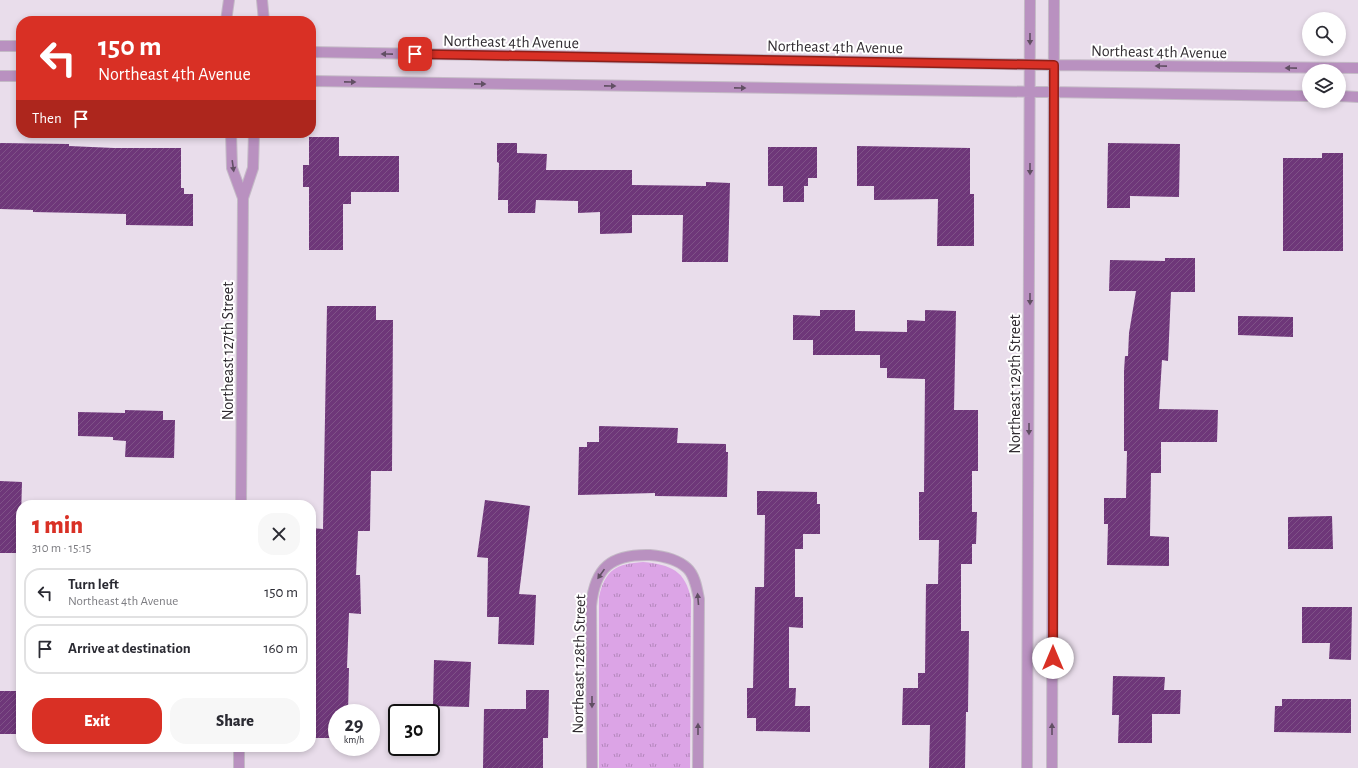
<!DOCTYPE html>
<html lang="en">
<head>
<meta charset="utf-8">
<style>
  :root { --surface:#fff; --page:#f7f7f7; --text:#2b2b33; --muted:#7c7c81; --line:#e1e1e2; --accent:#d93025 }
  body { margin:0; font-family:"Alegreya Sans",sans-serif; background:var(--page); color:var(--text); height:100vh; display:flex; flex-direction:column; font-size:15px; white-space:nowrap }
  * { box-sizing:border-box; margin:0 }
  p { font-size:13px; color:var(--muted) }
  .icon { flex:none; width:22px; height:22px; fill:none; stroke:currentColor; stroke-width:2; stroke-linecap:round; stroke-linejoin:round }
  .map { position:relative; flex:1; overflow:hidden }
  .drawer { position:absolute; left:16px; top:500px; width:300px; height:252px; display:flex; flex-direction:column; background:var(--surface); border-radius:16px; box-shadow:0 2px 6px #0003 }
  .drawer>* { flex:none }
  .hud { position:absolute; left:16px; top:16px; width:300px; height:122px; border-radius:16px; box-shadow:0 2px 6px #0003; background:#d93025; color:#fff; overflow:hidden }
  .buttons { position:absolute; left:1302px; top:12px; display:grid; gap:8px }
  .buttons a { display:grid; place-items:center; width:44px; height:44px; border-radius:50%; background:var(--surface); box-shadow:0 2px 6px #0003; font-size:20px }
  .speed { position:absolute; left:328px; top:704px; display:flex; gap:8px; font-size:20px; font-weight:700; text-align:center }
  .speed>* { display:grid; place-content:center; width:52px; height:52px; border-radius:50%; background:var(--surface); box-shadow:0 2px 6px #0003; line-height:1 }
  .speed small { font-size:10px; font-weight:400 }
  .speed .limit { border:2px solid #111; border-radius:6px; background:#fff; color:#111 }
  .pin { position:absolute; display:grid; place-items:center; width:34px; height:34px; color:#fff; margin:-17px; border-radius:8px; box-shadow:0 2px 6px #0006 }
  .me { position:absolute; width:44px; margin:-22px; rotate:0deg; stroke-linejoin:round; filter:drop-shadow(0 0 3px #0008) }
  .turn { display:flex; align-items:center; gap:14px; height:84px; padding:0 16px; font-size:18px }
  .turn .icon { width:52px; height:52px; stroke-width:2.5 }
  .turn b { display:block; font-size:28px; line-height:34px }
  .then { display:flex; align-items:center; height:38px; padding:0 16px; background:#0003; gap:8px; font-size:15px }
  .round { display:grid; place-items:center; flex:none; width:42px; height:42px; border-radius:16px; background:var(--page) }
  .head { display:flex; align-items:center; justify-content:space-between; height:68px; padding:0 16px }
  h1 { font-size:24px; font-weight:800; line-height:30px; color:var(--accent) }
  .primary-button { display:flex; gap:8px; margin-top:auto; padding:8px 16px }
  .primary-button a { flex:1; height:46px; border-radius:16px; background:var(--accent); color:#fff; font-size:16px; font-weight:800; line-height:46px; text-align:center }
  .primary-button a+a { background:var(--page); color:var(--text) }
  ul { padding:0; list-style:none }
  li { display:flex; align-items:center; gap:12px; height:50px; margin:0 8px 6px; padding:0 8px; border:2px solid var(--line); border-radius:16px }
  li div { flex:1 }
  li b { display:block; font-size:15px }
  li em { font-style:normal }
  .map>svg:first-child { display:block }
  .grass { fill:url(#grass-tufts) }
  .building { fill:url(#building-hatch) }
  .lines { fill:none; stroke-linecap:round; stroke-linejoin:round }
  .minor-casing { stroke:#c4bac6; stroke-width:12 }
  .minor { stroke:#b991c0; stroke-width:10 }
  .oneway { fill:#614f63 }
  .route-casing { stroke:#8d1f18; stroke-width:10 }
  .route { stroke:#d93025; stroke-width:7 }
  .labels { text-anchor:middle; stroke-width:4; stroke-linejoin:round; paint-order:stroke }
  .street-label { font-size:16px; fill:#312c31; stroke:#fff }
</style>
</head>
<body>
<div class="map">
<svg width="1358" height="768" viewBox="0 0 1358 768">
  <defs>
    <pattern id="grass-tufts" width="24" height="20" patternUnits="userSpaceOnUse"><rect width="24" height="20" fill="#dca4e6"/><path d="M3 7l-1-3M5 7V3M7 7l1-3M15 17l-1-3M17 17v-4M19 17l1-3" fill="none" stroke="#b386bb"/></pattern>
    <pattern id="building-hatch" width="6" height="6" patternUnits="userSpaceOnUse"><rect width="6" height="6" fill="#6e3779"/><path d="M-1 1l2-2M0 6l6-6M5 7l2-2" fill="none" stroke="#7f5287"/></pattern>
  </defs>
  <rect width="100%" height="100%" fill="#e9ddeb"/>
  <!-- grass -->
  <path class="grass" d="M 643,562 C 671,565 685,570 691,599 L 690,768 L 599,768 L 599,597 C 605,569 617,564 643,562 Z"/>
  <!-- building -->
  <path class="building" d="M 309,137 L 339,137 L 339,156 L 399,156 L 399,192 L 351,192 L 351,204 L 343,204 L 343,250 L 309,250 L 309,187 L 303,187 L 303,165 L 309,165 Z
    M 0,143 L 69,144 L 69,146 L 114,148 L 181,148 L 181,188 L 184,188 L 184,194 L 193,194 L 193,226 L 126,225 L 126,214 L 33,212 L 33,210 L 0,209 Z
    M 497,143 L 517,143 L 517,153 L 547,154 L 546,170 L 632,170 L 632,185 L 706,186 L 706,182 L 730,183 L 728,262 L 682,262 L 683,215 L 632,215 L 632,233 L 600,234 L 600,212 L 578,213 L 578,201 L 536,200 L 535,213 L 508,213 L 508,200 L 498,200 L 499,163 L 497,162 Z
    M 1108,143 L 1180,144 L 1179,197 L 1130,196 L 1130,208 L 1107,208 Z
    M 857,146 L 970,148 L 970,194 L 974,194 L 974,246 L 937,246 L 938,199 L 874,200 L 874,186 L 857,186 Z
    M 768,147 L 817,147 L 817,178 L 808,178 L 808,186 L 804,186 L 804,202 L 783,202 L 783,186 L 768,186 Z
    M 1322,153 L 1343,153 L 1343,251 L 1283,251 L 1283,158 L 1322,158 Z
    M 1165,258 L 1195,258 L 1195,292 L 1171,292 L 1168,361 L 1162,360 L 1159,409 L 1218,410 L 1217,442 L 1161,442 L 1161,473 L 1151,473 L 1150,536 L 1169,537 L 1169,566 L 1107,565 L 1108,524 L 1104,524 L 1104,498 L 1126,498 L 1127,451 L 1124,451 L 1124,371 L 1125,356 L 1128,356 L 1129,333 L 1136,291 L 1109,291 L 1110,260 L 1165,261 Z
    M 327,306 L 376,306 L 376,320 L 393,320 L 392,471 L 371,471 L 370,531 L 358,531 L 356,575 L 360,575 L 361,614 L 349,613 L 347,668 L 349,668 L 348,713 L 337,713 L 337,738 L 311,738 L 313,618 L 311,618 L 311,528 L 323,529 Z
    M 820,310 L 855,310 L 855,331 L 907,332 L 907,320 L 925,321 L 925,310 L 956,311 L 954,410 L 978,410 L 978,471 L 972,471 L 972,512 L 977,512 L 976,544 L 972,544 L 972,564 L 961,564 L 961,631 L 969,631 L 968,712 L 966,712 L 965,768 L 929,768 L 930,725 L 902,725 L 903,688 L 918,688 L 918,673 L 925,673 L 926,584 L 938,584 L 939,540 L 919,540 L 919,492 L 924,492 L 925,379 L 887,378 L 887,368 L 880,368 L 880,355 L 813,355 L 813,340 L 793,340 L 793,315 L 820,316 Z
    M 1238,316 L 1293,317 L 1293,337 L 1238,335 Z
    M 125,410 L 163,411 L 163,420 L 175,420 L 174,458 L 125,457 L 126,441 L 113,440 L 113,437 L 78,436 L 78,412 L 125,413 Z
    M 599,426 L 678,428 L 677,443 L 726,444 L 726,452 L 728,452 L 727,497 L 655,496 L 655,493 L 578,495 L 579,447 L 587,447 L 587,442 L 599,442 Z
    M 0,481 L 22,482 L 20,553 L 0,553 Z
    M 757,491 L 817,492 L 817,504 L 820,504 L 820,534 L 803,534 L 803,549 L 795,549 L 795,597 L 803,597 L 803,628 L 789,627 L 789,688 L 796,688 L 795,706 L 810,706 L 810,732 L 756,731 L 756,718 L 747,718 L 747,688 L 753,688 L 755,587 L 764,587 L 765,515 L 757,515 Z
    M 485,500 L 530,506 L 519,594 L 536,595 L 534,645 L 498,644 L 499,617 L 487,617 L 488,558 L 477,557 Z
    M 1332,516 L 1333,549 L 1288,549 L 1288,517 Z
    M 1302,607 L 1352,607 L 1351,660 L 1329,659 L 1330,643 L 1302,643 Z
    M 434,660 L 471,662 L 469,707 L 433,706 Z
    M 1113,676 L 1165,677 L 1164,690 L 1181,690 L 1180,714 L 1152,714 L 1152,743 L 1118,743 L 1119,715 L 1112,715 Z
    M 526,690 L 549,690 L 548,738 L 543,738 L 543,768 L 483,768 L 484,709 L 526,709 Z
    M 0,691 L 21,691 L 21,734 L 0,734 Z
    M 1282,699 L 1351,699 L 1351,733 L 1274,732 L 1275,706 L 1282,706 Z"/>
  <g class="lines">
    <defs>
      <path id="minor" d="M 262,0 L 264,21
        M 226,21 L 229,0
        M 0,46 L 21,46
        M 311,52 L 1054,65 L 1358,68
        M 0,76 L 21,76
        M 311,81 L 1309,96
        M 1339,96 L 1358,97
        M 231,133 L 232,168 L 243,198
        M 241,505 L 243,198 L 253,168 L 254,133
        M 239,768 L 239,747
        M 592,768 L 591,606 C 595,567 611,554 650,555 C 663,556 677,559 687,568 C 695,575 697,589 699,599 L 698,768
        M 1027,768 L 1030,0
        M 1052,768 L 1054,0"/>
    </defs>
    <!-- minor casing -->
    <use href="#minor" class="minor-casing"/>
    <!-- minor -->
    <use href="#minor" class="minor"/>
  </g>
  <!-- one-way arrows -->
  <defs><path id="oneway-solid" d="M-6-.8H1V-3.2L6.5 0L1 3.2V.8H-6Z"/></defs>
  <g class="oneway">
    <use href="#oneway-solid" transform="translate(1030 39) rotate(90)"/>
    <use href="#oneway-solid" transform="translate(387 54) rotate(-179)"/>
    <use href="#oneway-solid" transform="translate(1161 66) rotate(-179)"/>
    <use href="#oneway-solid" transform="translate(1291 68) rotate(-179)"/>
    <use href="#oneway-solid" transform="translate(350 82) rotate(1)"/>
    <use href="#oneway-solid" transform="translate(480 84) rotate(1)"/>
    <use href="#oneway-solid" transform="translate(610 86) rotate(1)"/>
    <use href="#oneway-solid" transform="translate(740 88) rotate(1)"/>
    <use href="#oneway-solid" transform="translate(233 166) rotate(82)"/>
    <use href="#oneway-solid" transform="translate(1030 169) rotate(90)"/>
    <use href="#oneway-solid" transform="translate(1030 299) rotate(90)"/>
    <use href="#oneway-solid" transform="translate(1029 429) rotate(90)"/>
    <use href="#oneway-solid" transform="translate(601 574) rotate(125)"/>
    <use href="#oneway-solid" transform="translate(698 599) rotate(-95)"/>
    <use href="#oneway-solid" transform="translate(592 702) rotate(90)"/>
    <use href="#oneway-solid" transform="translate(698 729) rotate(-90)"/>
    <use href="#oneway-solid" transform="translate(1052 729) rotate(-90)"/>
  </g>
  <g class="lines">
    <defs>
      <path id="route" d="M 415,54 L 1054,65 L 1053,658"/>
    </defs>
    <!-- route casing -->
    <use href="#route" class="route-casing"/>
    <!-- route -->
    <use href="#route" class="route"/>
  </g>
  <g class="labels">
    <!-- street labels -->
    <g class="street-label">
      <text transform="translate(511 41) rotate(1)" y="6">Northeast 4th Avenue</text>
      <text transform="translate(835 46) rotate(1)" y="6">Northeast 4th Avenue</text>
      <text transform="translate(1159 51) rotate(1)" y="6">Northeast 4th Avenue</text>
      <text transform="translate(227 351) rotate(-90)" y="6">Northeast 127th Street</text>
      <text transform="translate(1014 384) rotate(-90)" y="6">Northeast 129th Street</text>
      <text transform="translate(578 664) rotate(-89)" y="6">Northeast 128th Street</text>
    </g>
  </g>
</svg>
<div class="buttons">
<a><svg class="icon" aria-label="search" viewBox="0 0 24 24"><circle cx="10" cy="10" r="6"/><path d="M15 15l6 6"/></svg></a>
<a><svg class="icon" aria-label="layers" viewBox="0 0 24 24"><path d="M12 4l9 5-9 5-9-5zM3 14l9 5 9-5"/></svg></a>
</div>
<div class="speed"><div>29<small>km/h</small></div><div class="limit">30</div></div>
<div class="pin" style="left:415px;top:54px;background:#d93025"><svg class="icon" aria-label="arrive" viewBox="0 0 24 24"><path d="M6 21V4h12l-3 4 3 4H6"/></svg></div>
<svg class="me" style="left:1053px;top:658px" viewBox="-20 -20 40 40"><circle r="19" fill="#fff"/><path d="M0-13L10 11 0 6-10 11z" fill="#d93025"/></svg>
<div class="hud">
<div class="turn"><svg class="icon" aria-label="left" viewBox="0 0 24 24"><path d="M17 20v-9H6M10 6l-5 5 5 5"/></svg><div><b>150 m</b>Northeast 4th Avenue</div></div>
<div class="then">Then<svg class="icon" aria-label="arrive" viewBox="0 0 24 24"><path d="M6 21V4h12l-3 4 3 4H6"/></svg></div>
</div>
<section class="drawer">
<div class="head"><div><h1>1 min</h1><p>310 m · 15:15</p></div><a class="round"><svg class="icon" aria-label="close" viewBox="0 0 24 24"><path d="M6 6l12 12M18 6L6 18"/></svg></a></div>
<ul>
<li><svg class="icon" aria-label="left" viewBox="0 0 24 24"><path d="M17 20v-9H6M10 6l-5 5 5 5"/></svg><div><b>Turn left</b><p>Northeast 4th Avenue</p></div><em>150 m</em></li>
<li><svg class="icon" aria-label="arrive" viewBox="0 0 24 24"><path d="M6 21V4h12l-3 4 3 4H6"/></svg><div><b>Arrive at destination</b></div><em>160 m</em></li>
</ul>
<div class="primary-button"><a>Exit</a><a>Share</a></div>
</section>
</div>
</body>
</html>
